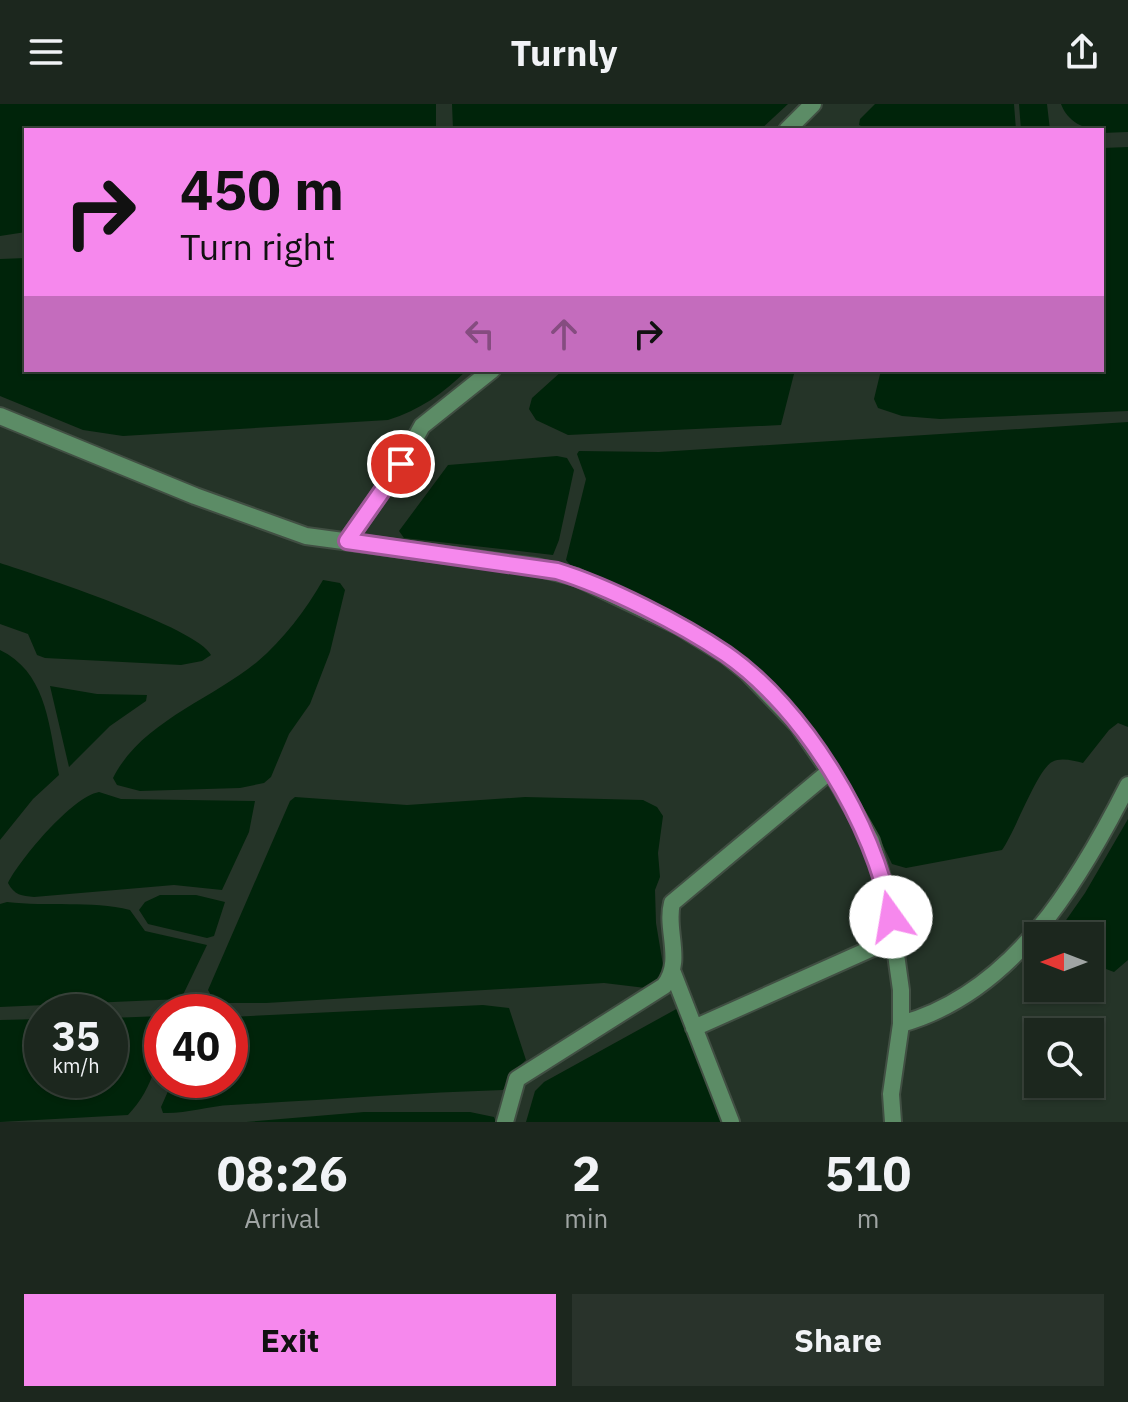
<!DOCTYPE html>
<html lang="en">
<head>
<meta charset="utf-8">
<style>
  :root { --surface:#1c271e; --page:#29332b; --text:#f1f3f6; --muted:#a0a5a4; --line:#3a443c; --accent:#f688ed }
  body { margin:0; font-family:"IBM Plex Sans",sans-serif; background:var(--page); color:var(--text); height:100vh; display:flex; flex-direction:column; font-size:30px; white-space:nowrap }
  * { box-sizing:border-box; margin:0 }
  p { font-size:26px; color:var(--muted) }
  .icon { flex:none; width:44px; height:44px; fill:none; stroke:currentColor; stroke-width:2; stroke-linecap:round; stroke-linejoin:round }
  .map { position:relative; height:1018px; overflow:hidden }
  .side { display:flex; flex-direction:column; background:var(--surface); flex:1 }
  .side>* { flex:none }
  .guide { position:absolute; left:24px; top:24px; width:1080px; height:244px; border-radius:0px; box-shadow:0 2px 6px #0004,0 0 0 2px var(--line); background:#f688ed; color:#111; overflow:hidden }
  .needle { width:52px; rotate:270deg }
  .buttons { position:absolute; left:1024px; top:818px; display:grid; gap:16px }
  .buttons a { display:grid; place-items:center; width:80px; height:80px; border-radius:0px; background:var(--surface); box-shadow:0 2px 6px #0004,0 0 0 2px var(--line); font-size:40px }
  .speed { position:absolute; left:24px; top:890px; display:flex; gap:16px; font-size:40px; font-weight:700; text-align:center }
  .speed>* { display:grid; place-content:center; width:104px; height:104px; border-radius:50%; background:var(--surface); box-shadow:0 2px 6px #0004,0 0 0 2px var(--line); line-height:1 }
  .speed small { font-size:20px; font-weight:400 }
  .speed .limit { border:12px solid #d22; background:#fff; color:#111 }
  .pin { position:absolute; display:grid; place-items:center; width:68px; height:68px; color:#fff; margin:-34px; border:4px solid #fff; border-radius:50%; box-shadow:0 2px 8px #0007 }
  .me { position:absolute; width:88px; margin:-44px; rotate:347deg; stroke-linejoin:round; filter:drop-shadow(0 0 6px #0008) }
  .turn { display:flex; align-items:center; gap:28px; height:168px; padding:0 24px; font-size:36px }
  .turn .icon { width:104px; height:104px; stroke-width:2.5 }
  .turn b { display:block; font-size:56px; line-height:68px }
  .lanes { display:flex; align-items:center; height:76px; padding:0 24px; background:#0003; justify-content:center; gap:40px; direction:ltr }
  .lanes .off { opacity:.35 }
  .eta { display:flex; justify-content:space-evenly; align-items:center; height:136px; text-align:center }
  .eta b { font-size:48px; font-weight:800; line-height:56px }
  .cta { display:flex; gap:16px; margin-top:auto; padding:16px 24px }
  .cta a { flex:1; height:92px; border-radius:0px; background:var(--accent); color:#111; font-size:32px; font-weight:800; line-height:92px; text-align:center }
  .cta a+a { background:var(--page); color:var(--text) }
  header { display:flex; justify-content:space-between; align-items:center; height:104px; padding:0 24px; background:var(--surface); font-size:36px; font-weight:800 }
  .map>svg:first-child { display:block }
  .water { fill:#00240a }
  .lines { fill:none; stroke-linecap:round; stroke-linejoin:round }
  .minor-casing { stroke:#414f43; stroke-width:20 }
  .minor { stroke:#5c8c66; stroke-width:16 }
  .route-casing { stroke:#a0589a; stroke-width:20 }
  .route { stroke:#f688ed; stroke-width:14 }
</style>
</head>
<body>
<header><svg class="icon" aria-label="menu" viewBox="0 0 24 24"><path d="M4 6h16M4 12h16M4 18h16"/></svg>Turnly<svg class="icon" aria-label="share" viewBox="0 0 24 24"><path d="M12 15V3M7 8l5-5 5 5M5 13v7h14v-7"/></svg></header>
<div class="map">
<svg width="1128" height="1018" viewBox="0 0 1128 1018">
  <rect width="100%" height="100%" fill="#253428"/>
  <!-- water -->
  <path class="water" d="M 0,0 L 436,0 L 436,26 L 26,26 L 26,128 L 0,132 Z
    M 452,0 L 788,0 L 760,26 L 453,26 Z
    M 875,0 L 1014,0 L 1016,26 L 869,26 L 859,21 L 860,15 Z
    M 1019,0 L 1047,0 L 1050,26 L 1021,26 Z
    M 1061,0 L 1128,0 L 1128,28 L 1102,29 L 1102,26 C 1084,26 1067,17 1061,0 Z
    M 1128,43 L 1128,307 L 940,315 L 902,312 L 878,304 L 874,295 L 881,266 L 1102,266 L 1102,44 Z
    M 26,154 L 26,266 L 467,266 C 444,289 420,306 388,316 L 123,332 L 83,326 L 0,292 L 0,155 Z
    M 563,266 L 795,266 L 781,321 L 568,331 L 536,316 L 529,305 L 532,294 Z
    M 1128,318 L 1128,623 L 1118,619 L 1109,626 L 1083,659 C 1074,657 1061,653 1052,658 C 1037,666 1015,728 1002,746 L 906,764 L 892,760 C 862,695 805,600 749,556 C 696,514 632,489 571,462 L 566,456 L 586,375 L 577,350 L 579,347 L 659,348 Z
    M 557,352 L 567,354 L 574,366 L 559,436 L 553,451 L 404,434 L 399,427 L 448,361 Z
    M 0,459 C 34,470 199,524 211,551 L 202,557 L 181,561 L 45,554 L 37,551 L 28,530 L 0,520 Z
    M 323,476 L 340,479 L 345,486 L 330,548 L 310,600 L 289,630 L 271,673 L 264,679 L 240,684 L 140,687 L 117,681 L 113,674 C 141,618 211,596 257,558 C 284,535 305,507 323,476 Z
    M 0,546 C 48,569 49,625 59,671 L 33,695 L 0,736 Z
    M 50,582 L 97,590 L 147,591 L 146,597 L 110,622 L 69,663 Z
    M 99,688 L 121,695 L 255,697 L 249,728 L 222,786 L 174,781 L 34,793 C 22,792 14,791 8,779 C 21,754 72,693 99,688 Z
    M 295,693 L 407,701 L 525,693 L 643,696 L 657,703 L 663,712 L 658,749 L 660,773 L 655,786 L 656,819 L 664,867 L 654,885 L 604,879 L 266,899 L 227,899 L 212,893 L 208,886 L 290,697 Z
    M 1128,715 L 1128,856 L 1114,868 L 1090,859 L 1090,832 L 1055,832 L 1085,789 Z
    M 160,791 L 196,791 L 225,798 L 214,832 L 207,834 L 148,820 L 139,806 L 145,798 Z
    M 7,798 C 47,803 91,796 130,806 L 145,827 L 207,841 L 181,895 L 0,903 L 0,800 Z
    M 483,901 L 509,904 L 526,956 L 515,966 L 503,986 C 412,989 322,996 231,1001 C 208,1002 185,1010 163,1009 L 161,1003 L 173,976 L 230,976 L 230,913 Z
    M 680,903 L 723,1018 L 526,1018 L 535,987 L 544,978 Z
    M 162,912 C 162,948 154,984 128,1011 L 0,1018 L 0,916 L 42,915 L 42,976 L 110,976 L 110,914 Z
    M 364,1008 L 470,1008 L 494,1013 L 496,1018 L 246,1018 Z"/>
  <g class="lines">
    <defs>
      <path id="minor" d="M 787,26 L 813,0
        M 0,312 L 195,392 L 306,432 L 536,463 L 576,473 L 679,522 L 726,551 L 747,568 L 798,621 L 838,679 L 871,737 L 888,793 L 901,886 L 901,920 L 891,990 L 893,1018
        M 347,437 L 401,360 L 422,322 L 492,266
        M 673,869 L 731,1018
        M 901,920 C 1013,889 1079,778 1128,681
        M 694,924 L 895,834
        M 505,1018 L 517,975 L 664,882 C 684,857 665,826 672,799 L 830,667"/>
    </defs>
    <!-- minor casing -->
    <use href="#minor" class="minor-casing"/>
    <!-- minor -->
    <use href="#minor" class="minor"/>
  </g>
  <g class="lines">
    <defs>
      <path id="route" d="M 401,360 L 347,437 L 557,467 C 609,483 680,519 726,550 C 804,604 875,721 891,813"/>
    </defs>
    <!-- route casing -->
    <use href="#route" class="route-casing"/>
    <!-- route -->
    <use href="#route" class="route"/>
  </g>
</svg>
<div class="buttons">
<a><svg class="needle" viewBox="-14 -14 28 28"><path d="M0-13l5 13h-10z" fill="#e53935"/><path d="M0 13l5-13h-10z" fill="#a0a5a4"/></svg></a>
<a><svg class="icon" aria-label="search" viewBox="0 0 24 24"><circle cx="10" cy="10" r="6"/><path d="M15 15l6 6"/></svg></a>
</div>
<div class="speed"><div>35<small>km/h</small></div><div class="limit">40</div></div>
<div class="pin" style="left:401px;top:360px;background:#d93025"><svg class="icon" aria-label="arrive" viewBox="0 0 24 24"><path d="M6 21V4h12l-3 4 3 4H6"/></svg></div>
<svg class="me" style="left:891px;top:813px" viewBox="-20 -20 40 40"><circle r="19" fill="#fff"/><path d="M0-13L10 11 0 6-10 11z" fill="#f688ed"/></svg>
<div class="guide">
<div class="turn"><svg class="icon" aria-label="right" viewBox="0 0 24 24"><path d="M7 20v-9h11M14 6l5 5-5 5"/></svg><div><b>450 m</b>Turn right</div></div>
<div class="lanes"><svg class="icon off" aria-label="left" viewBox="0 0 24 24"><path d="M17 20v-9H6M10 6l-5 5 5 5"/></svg><svg class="icon off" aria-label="ahead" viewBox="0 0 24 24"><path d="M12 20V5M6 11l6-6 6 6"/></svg><svg class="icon" aria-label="right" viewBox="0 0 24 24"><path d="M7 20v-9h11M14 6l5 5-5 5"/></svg></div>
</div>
</div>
<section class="side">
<div class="eta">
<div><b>08:26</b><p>Arrival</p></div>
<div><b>2</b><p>min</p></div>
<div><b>510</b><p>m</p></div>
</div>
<div class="cta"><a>Exit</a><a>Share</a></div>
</section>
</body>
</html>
